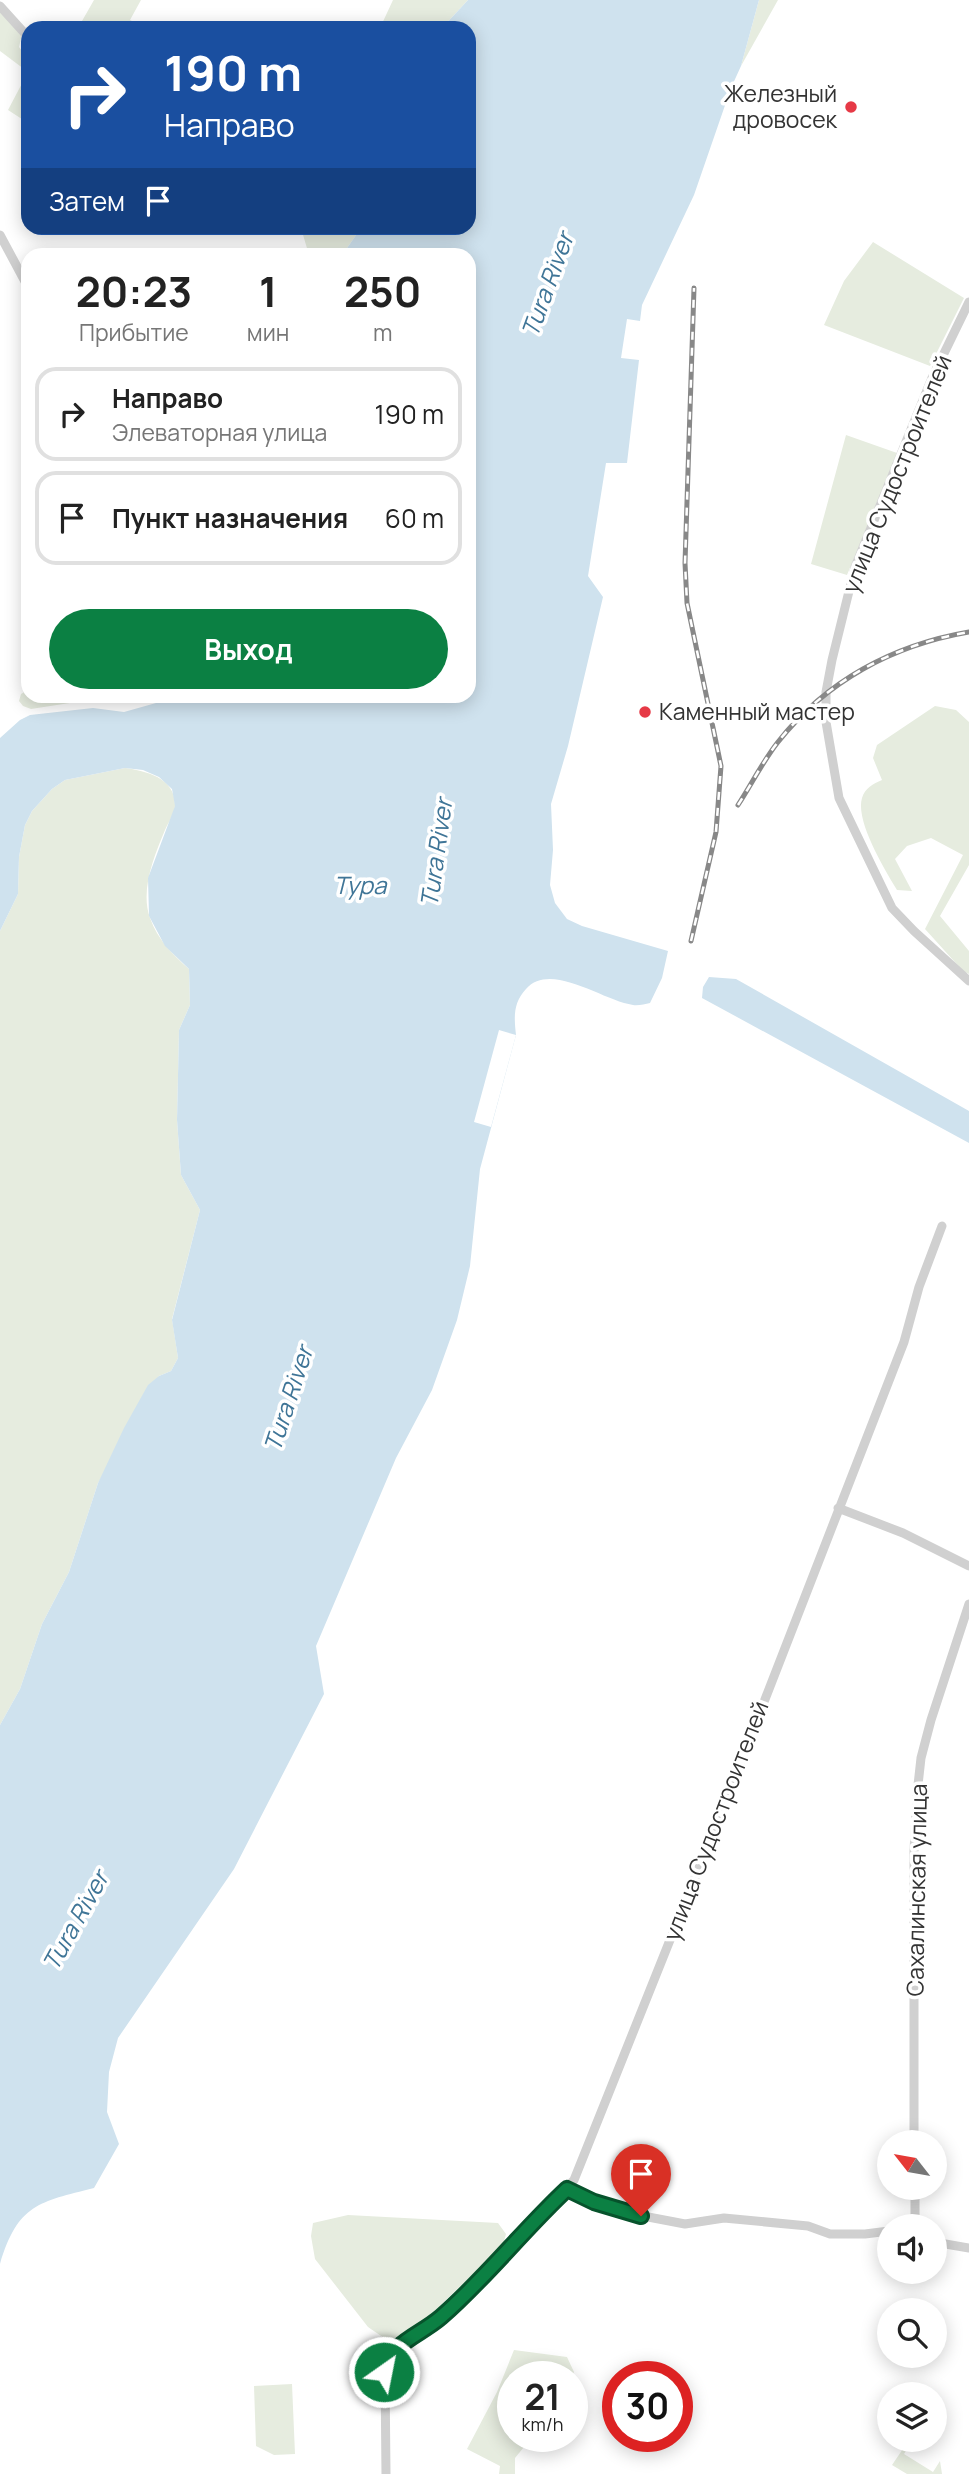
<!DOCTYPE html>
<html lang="ru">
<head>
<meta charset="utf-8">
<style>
  :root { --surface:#fff; --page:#f6f6f6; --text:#222; --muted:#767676; --line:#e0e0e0; --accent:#0b8043 }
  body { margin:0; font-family:Manrope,sans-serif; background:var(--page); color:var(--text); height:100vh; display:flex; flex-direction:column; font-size:26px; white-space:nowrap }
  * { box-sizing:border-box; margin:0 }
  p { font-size:23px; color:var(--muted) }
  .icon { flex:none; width:38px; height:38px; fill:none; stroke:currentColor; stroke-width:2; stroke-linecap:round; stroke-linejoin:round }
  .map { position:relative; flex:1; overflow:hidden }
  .side { position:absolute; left:21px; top:248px; width:455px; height:455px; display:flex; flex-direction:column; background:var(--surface); border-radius:21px; box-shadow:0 4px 18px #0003 }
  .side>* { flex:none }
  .banner { position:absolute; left:21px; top:21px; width:455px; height:214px; border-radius:21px; box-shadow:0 4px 18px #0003; background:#1a4fa0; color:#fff; overflow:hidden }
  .needle { width:46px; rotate:301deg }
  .fabs { position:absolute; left:877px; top:2130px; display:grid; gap:14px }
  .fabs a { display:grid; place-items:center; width:70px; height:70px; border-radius:50%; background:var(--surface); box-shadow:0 4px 18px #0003; font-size:35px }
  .speed { position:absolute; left:497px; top:2361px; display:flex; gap:14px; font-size:35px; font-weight:700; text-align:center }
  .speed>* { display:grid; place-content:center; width:91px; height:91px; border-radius:50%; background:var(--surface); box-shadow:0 4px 18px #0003; line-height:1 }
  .speed small { font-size:18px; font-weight:400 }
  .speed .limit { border:10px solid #d22; background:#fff; color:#111 }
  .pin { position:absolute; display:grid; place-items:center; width:60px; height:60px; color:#fff; margin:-72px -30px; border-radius:50% 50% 50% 0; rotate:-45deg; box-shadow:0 0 7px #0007 }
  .pin .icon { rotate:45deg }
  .me { position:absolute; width:77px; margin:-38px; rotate:33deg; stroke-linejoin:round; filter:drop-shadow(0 0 5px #0008) }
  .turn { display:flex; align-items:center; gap:24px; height:147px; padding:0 28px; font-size:32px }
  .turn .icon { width:91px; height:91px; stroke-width:2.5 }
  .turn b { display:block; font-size:49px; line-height:60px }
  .then { display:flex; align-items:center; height:66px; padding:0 28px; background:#0003; gap:14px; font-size:26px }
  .eta { display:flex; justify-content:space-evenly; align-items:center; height:119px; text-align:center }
  .eta b { font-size:42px; font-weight:700; line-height:49px }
  .primary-button { display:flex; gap:14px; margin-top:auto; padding:14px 28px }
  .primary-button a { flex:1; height:80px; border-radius:42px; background:var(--accent); color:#fff; font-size:28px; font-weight:700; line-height:80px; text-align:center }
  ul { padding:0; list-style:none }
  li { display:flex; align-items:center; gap:21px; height:94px; margin:0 14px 10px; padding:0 14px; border:4px solid var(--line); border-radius:21px }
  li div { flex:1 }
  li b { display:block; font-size:26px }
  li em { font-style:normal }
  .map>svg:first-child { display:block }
  .green { fill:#e6ecdf }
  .water { fill:#cfe2ee }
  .pier { fill:#fff }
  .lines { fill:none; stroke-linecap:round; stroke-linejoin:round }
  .minor { stroke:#d0d0d0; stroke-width:9 }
  .rail-casing { stroke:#888; stroke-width:5 }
  .rail { stroke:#fff; stroke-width:2.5; stroke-dasharray:8; stroke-linecap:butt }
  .route-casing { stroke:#07532c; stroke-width:18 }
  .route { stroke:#0b8043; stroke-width:12 }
  .poi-dot { fill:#e63946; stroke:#fff; stroke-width:2.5 }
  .labels { text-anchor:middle; stroke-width:7; stroke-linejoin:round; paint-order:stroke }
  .poi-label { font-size:23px; fill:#333; stroke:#fff; text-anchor:end }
  .street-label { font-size:23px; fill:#333; stroke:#fff }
  .water-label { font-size:24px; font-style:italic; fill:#3f7597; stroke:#fff }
</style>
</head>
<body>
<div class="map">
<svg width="969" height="2474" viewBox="0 0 969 2474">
  <rect width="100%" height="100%" fill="#fff"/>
  <!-- green -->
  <path class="green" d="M 94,0 L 141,0 L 130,20 L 145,28 L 78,28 Z
    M 393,0 L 468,0 L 442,28 L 380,28 Z
    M 759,0 L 778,0 L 741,66 Z
    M 0,12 L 22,34 L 19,47 L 28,59 L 28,123 L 8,110 L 28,72 L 0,51 Z
    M 301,228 L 361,228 L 347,248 L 345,256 L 309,255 Z
    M 873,242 L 964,298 L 930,366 L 824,325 L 844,281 Z
    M 846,435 L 897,453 L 847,575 L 811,564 Z
    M 28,690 L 28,696 L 134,696 L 134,697 L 119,702 L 89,700 L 31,709 L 23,706 L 19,701 L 21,694 Z
    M 935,706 L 956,710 L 969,722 L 969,865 L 940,916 L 969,951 L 969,974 L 963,971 L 925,929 L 963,855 L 931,838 L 907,846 L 895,859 L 912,891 L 897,890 C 885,870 855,821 862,798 C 865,788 873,784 882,780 L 873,758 L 877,745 Z
    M 125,768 C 146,771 176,778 175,806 C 175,813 168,823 165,830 C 154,856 140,891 150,918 C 158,940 172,954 189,969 L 190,1005 L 179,1030 L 177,1120 L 181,1175 L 200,1210 L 172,1319 L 178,1358 L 171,1371 L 159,1376 L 98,1483 L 69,1572 L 42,1624 L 20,1689 L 0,1725 L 0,931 L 18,894 L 19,857 L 25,825 L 32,811 L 52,789 L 65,780 Z
    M 348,2215 L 498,2223 L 506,2234 L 503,2245 L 424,2321 L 390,2342 L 368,2327 L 315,2259 L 311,2236 L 313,2223 Z
    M 514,2350 L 567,2357 L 574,2372 L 572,2376 L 513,2376 L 513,2436 L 533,2436 L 515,2458 L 515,2474 L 499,2474 L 500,2466 L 467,2449 L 497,2392 Z
    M 292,2384 L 295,2454 L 274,2455 L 256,2446 L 254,2386 Z
    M 909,2440 L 913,2440 L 904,2454 L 933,2472 L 940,2461 L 942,2474 L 907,2474 L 892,2465 Z"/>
  <!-- water -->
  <path class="water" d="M 468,0 L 759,0 L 741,66 L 731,88 L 694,195 L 642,305 L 640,321 L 627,319 L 621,358 L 639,360 L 627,463 L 606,463 L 588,576 L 603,597 L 568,746 L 551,804 L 553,850 L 550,885 L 555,903 L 567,919 L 582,926 L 668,951 L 662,978 L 650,1003 C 645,1004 638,1006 633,1005 C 603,1001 551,961 526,989 C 513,1003 514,1017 516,1035 L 480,1169 L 470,1266 L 457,1320 L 432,1390 L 396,1458 L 316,1646 L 324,1694 L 234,1869 L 118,2038 L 109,2072 L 107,2112 L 119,2144 L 94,2188 C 39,2202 18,2204 0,2264 L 0,1725 L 20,1689 L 42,1624 L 69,1572 L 98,1483 L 124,1428 L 148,1385 L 159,1376 L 171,1371 L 178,1358 L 172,1320 L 200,1210 L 181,1175 L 177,1120 L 179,1030 L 190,1005 L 189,969 L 165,946 L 149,916 L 148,878 L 175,806 L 172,789 L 159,777 L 143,770 L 125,768 L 65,780 L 52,789 L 32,811 L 25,825 L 19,857 L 18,894 L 0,931 L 0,738 L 20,720 L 30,715 L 93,708 L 124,712 L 156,703 L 171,697 L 469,696 L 469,256 L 346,255 L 347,248 L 361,228 L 469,228 L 469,28 L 442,28 Z
    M 709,977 L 736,979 L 969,1111 L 969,1143 L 702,998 L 703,987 Z"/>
  <!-- pier -->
  <path class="pier" d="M 499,1030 L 516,1035 L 491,1127 L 474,1122 Z"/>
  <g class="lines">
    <!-- minor -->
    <path class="minor" d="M 0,6 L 28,37
      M 0,235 L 28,287
      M 969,302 L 932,378 L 855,567 L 832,660 L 826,692 L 826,722 L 839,798 L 892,908 L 914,931 L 969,981
      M 838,1508 L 903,1533 L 969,1566
      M 914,2142 L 914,1851 L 917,1794 L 921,1758 L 931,1720 L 969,1604
      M 915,2188 L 915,2226
      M 567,2189 L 594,2202 L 622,2212 L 685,2224 L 724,2218 L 808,2226 L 830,2234 L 865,2234 L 889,2231
      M 934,2242 L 969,2248
      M 386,2474 L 385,2372 L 393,2351 L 439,2319 L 513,2248 L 540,2214 L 574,2180 L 722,1810 L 904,1342 L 919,1287 L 942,1226"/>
    <defs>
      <path id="rail" d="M 738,805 C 751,785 763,761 778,742 C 826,681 893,645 969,632
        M 691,941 L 716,832 L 721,766 L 687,603 L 685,563 L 694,288"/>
    </defs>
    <!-- rail casing -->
    <use href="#rail" class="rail-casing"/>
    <!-- rail -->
    <use href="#rail" class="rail"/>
  </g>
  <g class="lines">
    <defs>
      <path id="route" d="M 384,2372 C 391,2342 419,2336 441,2317 C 486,2278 523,2230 567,2189 L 594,2202 L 641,2216"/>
    </defs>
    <!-- route casing -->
    <use href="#route" class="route-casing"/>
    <!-- route -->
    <use href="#route" class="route"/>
  </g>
  <!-- markers -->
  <g class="poi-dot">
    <circle cx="851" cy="107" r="7"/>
    <circle cx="645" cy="712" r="7"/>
  </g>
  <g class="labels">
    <!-- poi labels -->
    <g class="poi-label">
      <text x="837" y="102">Железный<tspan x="837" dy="26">дровосек</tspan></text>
      <text x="659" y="720" text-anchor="start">Каменный мастер</text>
    </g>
    <!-- street labels -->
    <g class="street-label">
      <text transform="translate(897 474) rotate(-68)" y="8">улица Судостроителей</text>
      <text transform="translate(716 1821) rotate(-69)" y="8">улица Судостроителей</text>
      <text transform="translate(917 1890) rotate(-89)" y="8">Сахалинская улица</text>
    </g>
    <!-- water labels -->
    <g class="water-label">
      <text transform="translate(548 285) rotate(-70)" y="8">Tura River</text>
      <text transform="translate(437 853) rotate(-82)" y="8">Tura River</text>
      <text x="360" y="894">Тура</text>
      <text transform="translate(289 1399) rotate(-72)" y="8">Tura River</text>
      <text transform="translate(76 1921) rotate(-61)" y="8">Tura River</text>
    </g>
  </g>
</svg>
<div class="fabs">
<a><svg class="needle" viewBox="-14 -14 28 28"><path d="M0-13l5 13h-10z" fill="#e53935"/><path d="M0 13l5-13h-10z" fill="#767676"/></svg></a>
<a><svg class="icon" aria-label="sound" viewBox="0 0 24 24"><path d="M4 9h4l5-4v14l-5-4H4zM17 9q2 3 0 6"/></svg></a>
<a><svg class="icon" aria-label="search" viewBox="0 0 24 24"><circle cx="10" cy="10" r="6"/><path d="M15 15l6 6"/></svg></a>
<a><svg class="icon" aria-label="layers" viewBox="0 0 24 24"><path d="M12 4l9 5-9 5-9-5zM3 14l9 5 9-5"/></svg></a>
</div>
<div class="speed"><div>21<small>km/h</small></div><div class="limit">30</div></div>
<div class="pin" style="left:641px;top:2216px;background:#d93025"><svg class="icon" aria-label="arrive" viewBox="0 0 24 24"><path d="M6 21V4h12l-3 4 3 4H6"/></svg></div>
<svg class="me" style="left:384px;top:2372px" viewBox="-20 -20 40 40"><circle r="17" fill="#0b8043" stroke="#fff" stroke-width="3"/><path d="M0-11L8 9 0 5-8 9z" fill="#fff"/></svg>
<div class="banner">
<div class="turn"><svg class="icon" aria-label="right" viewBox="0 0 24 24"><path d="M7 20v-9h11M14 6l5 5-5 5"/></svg><div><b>190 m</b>Направо</div></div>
<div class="then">Затем<svg class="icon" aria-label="arrive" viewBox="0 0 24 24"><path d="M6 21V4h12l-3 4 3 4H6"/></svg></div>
</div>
<section class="side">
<div class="eta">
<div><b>20:23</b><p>Прибытие</p></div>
<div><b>1</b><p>мин</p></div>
<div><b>250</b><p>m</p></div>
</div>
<ul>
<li><svg class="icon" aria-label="right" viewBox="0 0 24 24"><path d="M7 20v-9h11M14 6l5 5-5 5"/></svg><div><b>Направо</b><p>Элеваторная улица</p></div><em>190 m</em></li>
<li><svg class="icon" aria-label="arrive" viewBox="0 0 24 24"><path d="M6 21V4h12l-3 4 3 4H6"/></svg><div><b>Пункт назначения</b></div><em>60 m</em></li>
</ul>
<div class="primary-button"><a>Выход</a></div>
</section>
</div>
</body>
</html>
